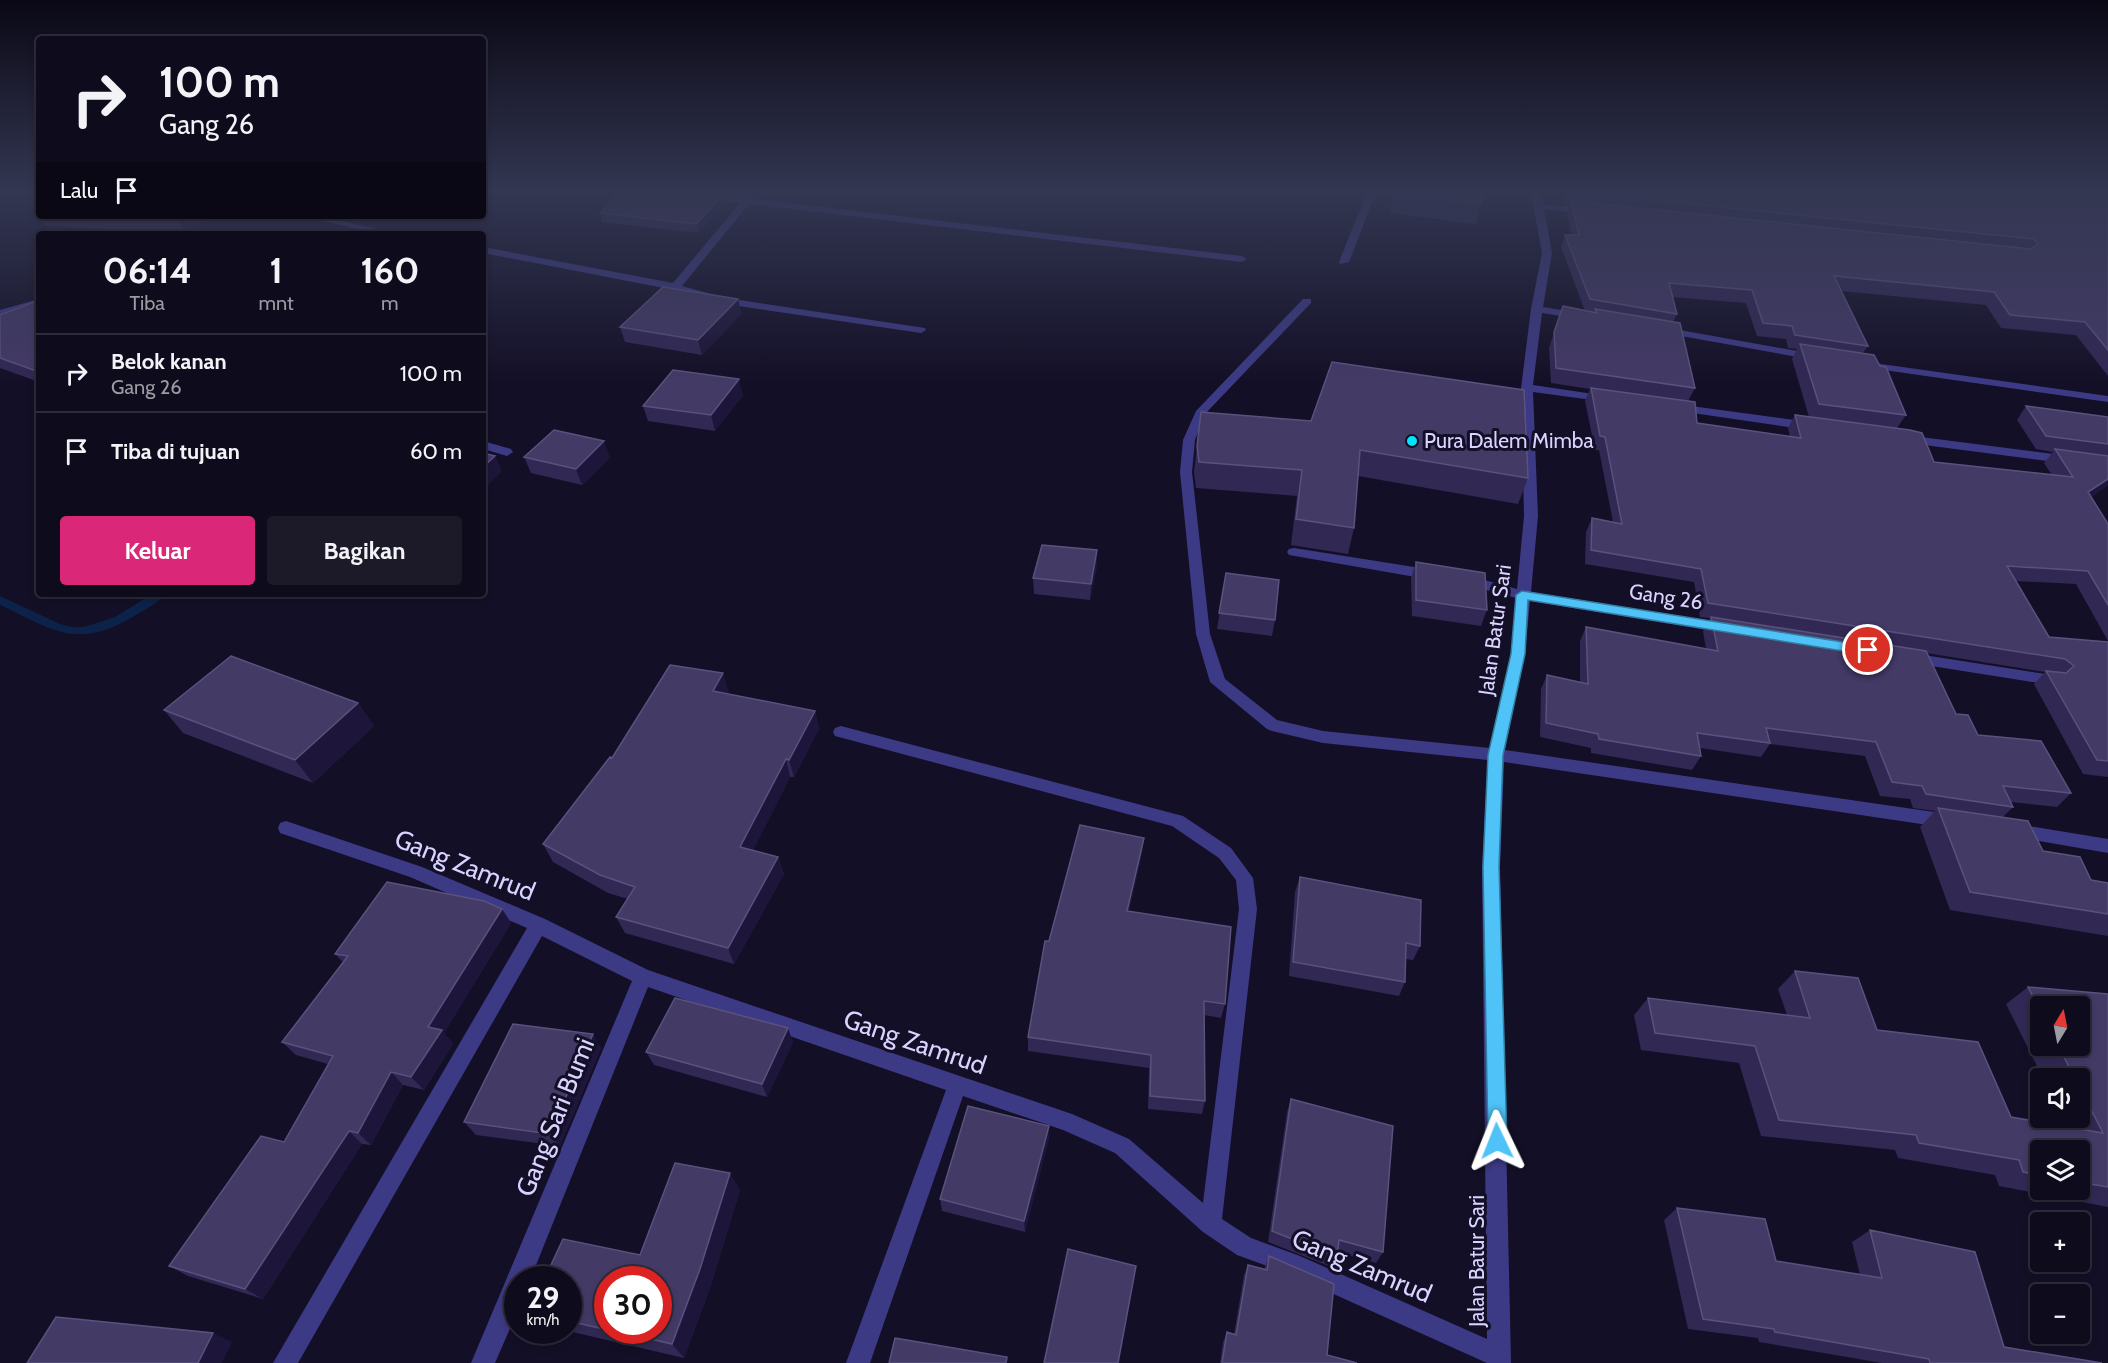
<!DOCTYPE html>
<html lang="id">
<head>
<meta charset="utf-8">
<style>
  :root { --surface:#0e0b1c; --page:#1c1929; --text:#f1f3f6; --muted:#9b9ba3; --line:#2e2b3b; --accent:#db2777 }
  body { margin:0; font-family:Cabin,sans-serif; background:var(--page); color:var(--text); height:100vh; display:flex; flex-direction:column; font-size:22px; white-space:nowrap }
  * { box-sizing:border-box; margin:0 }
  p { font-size:20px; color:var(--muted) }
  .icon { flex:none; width:33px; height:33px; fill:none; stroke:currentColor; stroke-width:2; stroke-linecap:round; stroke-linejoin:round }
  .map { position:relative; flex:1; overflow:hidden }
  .panel { position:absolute; left:36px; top:231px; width:450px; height:366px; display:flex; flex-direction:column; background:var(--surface); border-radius:6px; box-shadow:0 3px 9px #0003,0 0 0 2px var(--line) }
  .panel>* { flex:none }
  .guide { position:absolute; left:36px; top:36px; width:450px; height:183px; border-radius:6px; box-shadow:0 3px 9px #0003,0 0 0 2px var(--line); background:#0e0b1c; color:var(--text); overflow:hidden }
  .needle { width:39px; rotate:10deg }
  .fabs { position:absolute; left:2030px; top:996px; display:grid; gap:12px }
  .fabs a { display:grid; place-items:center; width:60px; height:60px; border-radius:6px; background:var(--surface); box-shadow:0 3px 9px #0003,0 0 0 2px var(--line); font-size:30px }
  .speed { position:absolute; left:504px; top:1266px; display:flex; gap:12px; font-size:30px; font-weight:700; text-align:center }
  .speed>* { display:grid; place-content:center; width:78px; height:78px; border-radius:50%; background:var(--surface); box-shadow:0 3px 9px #0003,0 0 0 2px var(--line); line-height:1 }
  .speed small { font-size:15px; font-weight:400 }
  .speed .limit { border:9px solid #d22; background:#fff; color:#111 }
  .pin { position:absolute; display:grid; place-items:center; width:51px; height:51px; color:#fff; margin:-26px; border:3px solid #fff; border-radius:50%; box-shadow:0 2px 6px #0007 }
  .me { position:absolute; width:66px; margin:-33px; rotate:358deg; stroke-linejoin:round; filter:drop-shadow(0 0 4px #0008) }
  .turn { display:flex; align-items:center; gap:21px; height:126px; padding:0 24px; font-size:27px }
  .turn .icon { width:78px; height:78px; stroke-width:2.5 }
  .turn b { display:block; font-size:42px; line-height:51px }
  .then { display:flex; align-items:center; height:57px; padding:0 24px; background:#0003; gap:12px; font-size:22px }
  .eta { display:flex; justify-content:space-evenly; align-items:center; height:102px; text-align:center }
  .eta b { font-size:36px; font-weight:800; line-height:42px }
  .button { display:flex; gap:12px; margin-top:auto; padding:12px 24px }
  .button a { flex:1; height:69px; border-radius:6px; background:var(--accent); color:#fff; font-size:24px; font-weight:800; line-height:69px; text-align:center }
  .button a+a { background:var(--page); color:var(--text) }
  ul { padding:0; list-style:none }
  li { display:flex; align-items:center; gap:18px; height:78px; padding:0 24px; border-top:2px solid var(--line) }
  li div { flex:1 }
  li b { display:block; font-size:22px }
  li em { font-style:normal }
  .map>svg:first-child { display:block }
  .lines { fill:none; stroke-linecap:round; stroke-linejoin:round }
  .stream { fill:#0c2248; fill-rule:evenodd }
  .minor { fill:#3d3a85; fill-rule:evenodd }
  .wall { fill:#312854; fill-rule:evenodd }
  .shaded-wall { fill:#1d163a }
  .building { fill:#433a66; stroke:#5a527e; stroke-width:1.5 }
  .route { fill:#4fc3f7; stroke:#337fa1; stroke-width:1.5 }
  .poi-dot { fill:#00e5ff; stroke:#130f26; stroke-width:2 }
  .labels { text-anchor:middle; stroke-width:6; stroke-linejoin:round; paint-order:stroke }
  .poi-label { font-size:21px; fill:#d9d4ff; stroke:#130f26; text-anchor:start }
  .street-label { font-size:21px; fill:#d9d4ff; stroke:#130f26 }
  .near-street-label { font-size:26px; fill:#d9d4ff; stroke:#130f26 }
</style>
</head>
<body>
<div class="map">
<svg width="2108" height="1363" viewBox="0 0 2108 1363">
  <rect width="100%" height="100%" fill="#130f26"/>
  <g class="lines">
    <!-- stream -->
    <path class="stream" d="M 152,594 L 166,594 C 157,604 142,611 131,618 C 76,650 51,629 0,605 L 0,596 L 60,624 L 72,627 L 84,627 L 115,617 Z"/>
    <!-- minor -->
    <path class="minor" d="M 661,192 L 690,192 L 744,198 L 749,192 L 758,192 L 753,199 L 1242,256 L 1247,259 L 1242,262 L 749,204 L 682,286 L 726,298 L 925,328 L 926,330 L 921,333 L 725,304 L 674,290 L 483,253 L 483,247 L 673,283 L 740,203 L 665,195 Z
      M 1367,192 L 1376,192 L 1349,262 L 1340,264 L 1339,262 Z
      M 1531,192 L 1541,192 L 1543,204 L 1587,208 L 1592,211 L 1587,214 L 1544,209 L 1552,253 L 1543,307 L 1580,313 L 1585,316 L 1580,319 L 1542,313 L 1533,385 L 1607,396 L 1613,399 L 1607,402 L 1533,392 L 1538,516 L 1531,592 L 1725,623 L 1732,628 L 1725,633 L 1530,601 L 1525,654 L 1505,750 L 1948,814 L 1954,816 L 1956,821 L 1954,826 L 1948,828 L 1504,762 L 1500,867 L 1511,1363 L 1487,1363 L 1289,1274 L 1237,1255 L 1203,1232 L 1115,1153 L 1063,1130 L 963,1096 L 870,1363 L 846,1363 L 946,1090 L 648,987 L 530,1280 L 518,1280 L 518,1310 L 495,1363 L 471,1363 L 632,981 L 542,936 L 298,1363 L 273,1363 L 527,928 L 410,877 L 280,833 L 278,828 L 280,823 L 286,821 L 422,867 L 545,919 L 648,970 L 1072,1114 L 1129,1139 L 1203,1203 L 1239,909 L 1236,880 L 1219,858 L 1172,826 L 835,736 L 833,732 L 835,728 L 841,726 L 1183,816 L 1231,848 L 1253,878 L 1257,909 L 1222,1219 L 1251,1238 L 1300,1256 L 1487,1339 L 1482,867 L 1488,760 L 1323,743 L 1272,731 L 1267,729 L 1210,682 L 1196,634 L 1180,472 L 1183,440 L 1196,411 L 1303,299 L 1311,299 L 1311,303 L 1205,414 L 1195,440 L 1192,472 L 1210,634 L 1225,679 L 1277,720 L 1323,731 L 1490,748 L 1511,654 L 1516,598 L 1461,583 L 1459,580 L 1466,575 L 1517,589 L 1524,516 L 1521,388 L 1531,309 L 1542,253 Z
      M 300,216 L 319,216 L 400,234 L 381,234 Z
      M 39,299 L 39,305 L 0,316 L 0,310 Z
      M 1663,327 L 1814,354 L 1820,357 L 1814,360 L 1659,332 L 1658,330 Z
      M 1867,362 L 2108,396 L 2108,402 L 1863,367 L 1861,365 Z
      M 1676,404 L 1809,422 L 1815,426 L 1809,430 L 1672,410 L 1670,408 Z
      M 1905,435 L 2108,461 L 2108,469 L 1901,442 L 1901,436 Z
      M 483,441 L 511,449 L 513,452 L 507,456 L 483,449 Z
      M 1294,548 L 1433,570 L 1440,575 L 1433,580 L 1289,555 L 1287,552 L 1289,549 Z
      M 1911,653 L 2052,675 L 2059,680 L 2052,685 L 1906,662 L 1904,658 L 1906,654 Z
      M 2016,824 L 2108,839 L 2108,853 L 2010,836 L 2008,831 L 2010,826 Z"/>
  </g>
  <!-- wall -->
  <path class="wall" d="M 712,192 L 735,192 L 733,195 Z
    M 1394,192 L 1481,204 L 1476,224 L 1389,213 Z
    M 1562,192 L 2108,192 L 2108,376 L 2076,335 L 2001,328 L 1986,305 L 1841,291 L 1868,346 L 1863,353 L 1906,415 L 1897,428 L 1934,462 L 2052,475 L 2044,463 L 2053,452 L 2036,449 L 2017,420 L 2026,406 L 2108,417 L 2108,485 L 2091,497 L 2108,524 L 2108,641 L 2076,584 L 2016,581 L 2049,637 L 2108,642 L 2108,777 L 2083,774 L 2034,684 L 2045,672 L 1926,653 L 1956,714 L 1978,735 L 2071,793 L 2057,807 L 2011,802 L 2013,807 L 2002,818 L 2043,851 L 2091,880 L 2108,883 L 2108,936 L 1950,910 L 1920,827 L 1935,811 L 1913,808 L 1910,799 L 1880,796 L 1865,756 L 1770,744 L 1761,757 L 1700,748 L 1701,756 L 1692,770 L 1591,753 L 1591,748 L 1540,737 L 1541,689 L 1547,675 L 1580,682 L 1580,641 L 1586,627 L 1706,649 L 1703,631 L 1710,618 L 1700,617 L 1694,582 L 1585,564 L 1586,532 L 1592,518 L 1613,522 L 1599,450 L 1595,450 L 1585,401 L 1590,389 L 1551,383 L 1549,348 L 1563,306 L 1585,311 L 1561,247 L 1565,235 L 1572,235 L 1567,214 L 1570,205 L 1564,204 ZM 1672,297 L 1746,303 L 1757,336 L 1786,339 L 1788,348 L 1797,349 L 1792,359 L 1809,417 L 1795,415 L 1788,428 L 1790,437 L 1697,423 L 1688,401 L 1695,388 L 1673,322 L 1677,314 Z
    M 725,204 L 698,233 L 602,222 L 600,213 Z
    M 39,212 L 39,216 L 209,216 L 185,233 L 45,226 L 37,213 Z
    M 738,299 L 741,314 L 702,355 L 625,342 L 620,327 Z
    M 39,300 L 39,382 L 0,368 L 0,315 Z
    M 743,395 L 715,431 L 648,421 L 643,406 Z
    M 1201,412 L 1528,478 L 1518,504 L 1358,476 L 1354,528 L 1348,554 L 1291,545 L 1297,496 L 1196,488 L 1194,472 Z
    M 524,457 L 610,457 L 582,485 L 531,473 Z
    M 1097,550 L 1097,566 L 1090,600 L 1034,594 L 1033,578 Z
    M 1416,562 L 1487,610 L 1481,626 L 1412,616 L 1411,578 Z
    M 1226,573 L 1275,620 L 1272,636 L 1217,629 Z
    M 729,692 L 727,694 L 815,711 L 819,729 L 794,777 L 790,777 L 753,850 L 778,857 L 784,874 L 734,964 L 625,933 L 616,917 L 628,899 L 608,893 L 553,862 L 543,844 L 612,758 Z
    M 358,703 L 374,726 L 313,783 L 183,733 L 164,710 Z
    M 1142,853 L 1129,911 L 1225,1004 L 1221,1018 L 1204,1015 L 1205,1101 L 1202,1114 L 1148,1109 L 1149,1068 L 1028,1051 L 1028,1037 L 1049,941 Z
    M 1300,877 L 1420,946 L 1413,960 L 1406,959 L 1405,982 L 1399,996 L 1289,976 L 1295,892 Z
    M 502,909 L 511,923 L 444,1033 L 453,1044 L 424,1090 L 403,1085 L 371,1145 L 362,1144 L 263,1299 L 188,1276 L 169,1266 L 284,1142 L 328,1064 L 296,1055 L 282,1042 L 343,962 L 335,954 Z
    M 1795,971 L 1877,1030 L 2011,1117 L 2067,1127 L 2062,1118 L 2079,1118 L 2079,1078 L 2043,1078 L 2006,1004 L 2028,987 L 2108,994 L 2108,1207 L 1999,1186 L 1995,1175 L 1898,1158 L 1895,1150 L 1761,1136 L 1739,1063 L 1641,1050 L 1634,1015 L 1648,998 L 1787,1015 L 1778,989 ZM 2040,1006 L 2079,1046 L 2040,1046 ZM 2040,1150 L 2079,1150 L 2079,1190 L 2040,1190 Z
    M 793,1042 L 767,1097 L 654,1065 L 646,1052 Z
    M 601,1048 L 560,1146 L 476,1135 L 464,1122 Z
    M 1291,1099 L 1383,1252 L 1376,1263 L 1337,1252 L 1337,1257 L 1331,1267 L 1268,1242 L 1287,1112 Z
    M 1049,1126 L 1049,1138 L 1025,1232 L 942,1211 L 940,1199 Z
    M 740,1190 L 711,1285 L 684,1358 L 564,1330 L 568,1330 L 568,1280 L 640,1255 ZM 608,1280 L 658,1330 L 608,1330 Z
    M 1677,1208 L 1776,1261 L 1860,1275 L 1852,1242 L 1870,1230 L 2004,1347 L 2102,1363 L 1882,1363 L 1759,1342 L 1758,1338 L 1688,1329 L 1664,1220 Z
    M 1269,1256 L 1327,1355 L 1357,1363 L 1220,1363 L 1223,1342 L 1227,1332 L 1234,1334 L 1244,1275 L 1248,1265 L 1264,1269 Z"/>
  <!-- shaded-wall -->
  <path class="shaded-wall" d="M 723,195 L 725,204 L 698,233 L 696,224 Z
    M 184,216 L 209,216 L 185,233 L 178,220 Z
    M 738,299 L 741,314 L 702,355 L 698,340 Z
    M 739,379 L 743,395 L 715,431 L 711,415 Z
    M 604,441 L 610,457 L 582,485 L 576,469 Z
    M 495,456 L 502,471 L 483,490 L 483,467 Z
    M 2108,479 L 2108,485 L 2077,506 L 2088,492 Z
    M 1097,550 L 1097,566 L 1090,600 L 1091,584 Z
    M 723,673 L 729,692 L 719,709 L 713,691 Z
    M 358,703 L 374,726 L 313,783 L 295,760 Z
    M 815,711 L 819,729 L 794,777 L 789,760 Z
    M 786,759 L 790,777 L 746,864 L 740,847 Z
    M 1144,838 L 1142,853 L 1126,926 L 1127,911 Z
    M 778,857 L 784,874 L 734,964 L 728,948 Z
    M 502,909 L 511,923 L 444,1033 L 453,1044 L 424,1090 L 411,1077 L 428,1027 Z
    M 788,1028 L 793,1042 L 767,1097 L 762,1084 Z
    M 593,1034 L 601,1048 L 560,1146 L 550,1134 Z
    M 391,1072 L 403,1085 L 371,1145 L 358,1133 Z
    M 1049,1126 L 1049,1138 L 1025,1232 L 1024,1221 Z
    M 349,1131 L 362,1144 L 263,1299 L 245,1289 Z
    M 730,1173 L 740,1190 L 711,1285 L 684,1358 L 672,1344 Z
    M 213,1333 L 232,1342 L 222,1363 L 198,1363 Z"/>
  <!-- building -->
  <path class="building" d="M 619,192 L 698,192 L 723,195 L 696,224 L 600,213 Z
    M 1394,192 L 1483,192 L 1481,204 Z
    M 1572,192 L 2108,192 L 2108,226 L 2107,228 L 2108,228 L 2108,350 L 2085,322 L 2010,315 L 1994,292 L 1834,276 L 1868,346 L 1795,335 L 1792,326 L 1763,323 L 1752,290 L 1669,283 L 1677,314 L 1590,299 L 1565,235 L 1579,235 L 1571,201 L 2031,249 L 2038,244 L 2034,239 Z
    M 89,216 L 184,216 L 178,220 Z
    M 663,287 L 738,299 L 698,340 L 620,327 Z
    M 39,300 L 39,372 L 0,358 L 0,315 Z
    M 1563,306 L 1597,313 L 1595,309 L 1680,323 L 1695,388 L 1556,368 L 1554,332 Z
    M 1800,344 L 1874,355 L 1880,366 L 1886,367 L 1906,415 L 1819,404 Z
    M 1332,362 L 1524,390 L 1528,478 L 1360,450 L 1354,528 L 1296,519 L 1302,470 L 1199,462 L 1197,446 L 1201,412 L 1311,421 Z
    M 673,370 L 739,379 L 711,415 L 643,406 Z
    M 1591,388 L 1695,402 L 1697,423 L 1801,438 L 1795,415 L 1910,430 L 1922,433 L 1934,462 L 2073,477 L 2055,449 L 2108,456 L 2108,479 L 2088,492 L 2108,524 L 2108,605 L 2088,571 L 2007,566 L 2049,637 L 2108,642 L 2108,761 L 2097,760 L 2046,671 L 2066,673 L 2074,666 L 2065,659 L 1708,603 L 1701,569 L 1591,550 L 1592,518 L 1622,524 L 1605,437 L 1600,436 Z
    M 2026,406 L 2108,417 L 2108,444 L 2046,436 Z
    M 554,430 L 604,441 L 576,469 L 524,457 Z
    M 483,453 L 495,456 L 483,467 Z
    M 1042,545 L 1097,550 L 1091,584 L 1033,578 Z
    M 1416,562 L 1485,573 L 1487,610 L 1416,600 Z
    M 1226,573 L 1279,580 L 1275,620 L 1219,613 Z
    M 1711,617 L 1926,651 L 1956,714 L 1968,715 L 1978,735 L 2041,741 L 2071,793 L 2003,786 L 2013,807 L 1926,794 L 1922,786 L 1892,782 L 1876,742 L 1766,728 L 1770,743 L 1697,733 L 1701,756 L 1599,739 L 1598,734 L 1546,723 L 1547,675 L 1588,684 L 1586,627 L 1718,651 Z
    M 231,656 L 358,703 L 295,760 L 164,710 Z
    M 670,665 L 723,673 L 713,691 L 815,711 L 789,760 L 786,759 L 740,847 L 778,857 L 728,948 L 616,917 L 635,887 L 600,875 L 543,844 L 610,757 L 612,758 Z
    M 1938,808 L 2028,821 L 2043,851 L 2080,857 L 2091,880 L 2108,883 L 2108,914 L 1970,892 Z
    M 1080,825 L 1144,838 L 1127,911 L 1231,927 L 1225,1004 L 1204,1001 L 1205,1101 L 1150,1096 L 1151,1055 L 1028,1037 L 1045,941 L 1049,941 Z
    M 1300,877 L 1421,900 L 1420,946 L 1406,943 L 1405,982 L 1293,962 Z
    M 387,882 L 484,901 L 502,909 L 428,1027 L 442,1030 L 411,1077 L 391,1072 L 358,1133 L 349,1131 L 245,1289 L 169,1266 L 261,1136 L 284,1142 L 333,1056 L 282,1042 L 348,956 L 335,954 Z
    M 1795,971 L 1858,978 L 1877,1030 L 1978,1042 L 2011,1117 L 2103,1133 L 2079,1086 L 2079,1078 L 2075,1078 L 2058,1046 L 2079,1046 L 2079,1006 L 2040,1006 L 2040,1010 L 2028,987 L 2108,994 L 2108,1187 L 2079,1182 L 2079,1150 L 2040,1150 L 2040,1175 L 2023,1172 L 2019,1160 L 1919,1143 L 1916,1135 L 1779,1120 L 1755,1046 L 1655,1033 L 1648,998 L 1810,1018 Z
    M 675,998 L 788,1028 L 762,1084 L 646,1052 Z
    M 513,1024 L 593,1034 L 550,1134 L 464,1122 Z
    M 1291,1099 L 1393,1126 L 1383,1252 L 1339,1240 L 1337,1257 L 1272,1231 Z
    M 968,1106 L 1049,1126 L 1024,1221 L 940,1199 Z
    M 675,1163 L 730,1173 L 700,1269 L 672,1344 L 612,1330 L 658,1330 L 658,1280 L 608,1280 L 608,1330 L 568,1321 L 568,1280 L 544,1280 L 563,1239 L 640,1255 Z
    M 1677,1208 L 1765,1219 L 1776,1261 L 1882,1278 L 1870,1230 L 1975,1252 L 2004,1347 L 2102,1363 L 1930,1363 L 1929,1359 L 1775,1332 L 1774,1329 L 1703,1319 Z
    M 1068,1249 L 1136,1266 L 1118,1363 L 1044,1363 Z
    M 1269,1256 L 1334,1284 L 1327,1355 L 1357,1363 L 1222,1363 L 1227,1332 L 1236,1335 L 1248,1265 L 1267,1270 Z
    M 56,1317 L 213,1333 L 198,1363 L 27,1363 Z
    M 895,1338 L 1007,1357 L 1006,1363 L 889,1363 Z"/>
  <!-- sky -->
  <linearGradient id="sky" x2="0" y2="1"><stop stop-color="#0a0815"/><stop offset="0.5" stop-color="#333752"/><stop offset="1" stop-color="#333752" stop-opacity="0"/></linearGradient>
  <rect width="2108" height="383" fill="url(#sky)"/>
  <!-- route -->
  <path class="route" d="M 1522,591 L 1868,646 L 1874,650 L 1868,655 L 1528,600 L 1525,654 L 1503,755 L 1499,867 L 1507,1141 L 1504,1148 L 1497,1150 L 1491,1148 L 1488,1141 L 1483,867 L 1488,755 L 1511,654 L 1516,595 Z"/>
  <!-- markers -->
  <circle class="poi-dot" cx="1412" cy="441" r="6"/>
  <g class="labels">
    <!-- poi labels -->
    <g class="poi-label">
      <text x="1424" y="448">Pura Dalem Mimba</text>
    </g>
    <!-- street labels -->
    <g class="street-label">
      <text transform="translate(1666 597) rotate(9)" y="7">Gang 26</text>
      <text transform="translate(1495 630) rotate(-82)" y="7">Jalan Batur Sari</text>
      <text transform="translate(1477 1261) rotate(-90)" y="7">Jalan Batur Sari</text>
    </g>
    <!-- near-street labels -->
    <g class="near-street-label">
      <text transform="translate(465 865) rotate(22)" y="9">Gang Zamrud</text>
      <text transform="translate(915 1042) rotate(19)" y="9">Gang Zamrud</text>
      <text transform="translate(555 1117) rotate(-68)" y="9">Gang Sari Bumi</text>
      <text transform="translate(1362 1266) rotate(23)" y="9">Gang Zamrud</text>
    </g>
  </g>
</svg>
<div class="fabs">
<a><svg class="needle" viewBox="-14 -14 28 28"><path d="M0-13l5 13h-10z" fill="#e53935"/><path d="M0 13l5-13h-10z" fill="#9b9ba3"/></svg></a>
<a><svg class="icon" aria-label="sound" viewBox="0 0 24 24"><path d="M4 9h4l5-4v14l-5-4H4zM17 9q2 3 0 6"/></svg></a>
<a><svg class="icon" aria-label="layers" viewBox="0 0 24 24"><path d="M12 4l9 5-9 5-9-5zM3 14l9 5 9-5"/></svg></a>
<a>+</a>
<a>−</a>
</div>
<div class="speed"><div>29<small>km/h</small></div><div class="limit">30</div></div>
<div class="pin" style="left:1868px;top:650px;background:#d93025"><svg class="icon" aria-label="arrive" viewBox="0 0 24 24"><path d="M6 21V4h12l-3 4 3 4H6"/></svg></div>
<svg class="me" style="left:1497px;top:1141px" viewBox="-20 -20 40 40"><path d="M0-17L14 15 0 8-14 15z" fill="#4fc3f7" stroke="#fff" stroke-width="4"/></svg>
<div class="guide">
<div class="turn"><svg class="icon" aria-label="right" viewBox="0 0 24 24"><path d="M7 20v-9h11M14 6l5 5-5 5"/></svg><div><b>100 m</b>Gang 26</div></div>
<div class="then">Lalu<svg class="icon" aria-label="arrive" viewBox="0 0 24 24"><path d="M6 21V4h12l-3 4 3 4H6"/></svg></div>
</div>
<section class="panel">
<div class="eta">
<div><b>06:14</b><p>Tiba</p></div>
<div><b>1</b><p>mnt</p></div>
<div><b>160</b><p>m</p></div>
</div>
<ul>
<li><svg class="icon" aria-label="right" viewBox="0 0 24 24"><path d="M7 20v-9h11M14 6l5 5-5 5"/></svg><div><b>Belok kanan</b><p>Gang 26</p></div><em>100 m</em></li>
<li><svg class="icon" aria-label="arrive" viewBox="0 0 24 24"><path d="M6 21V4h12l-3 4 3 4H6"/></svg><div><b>Tiba di tujuan</b></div><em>60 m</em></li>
</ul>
<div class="button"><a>Keluar</a><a>Bagikan</a></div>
</section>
</div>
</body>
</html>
